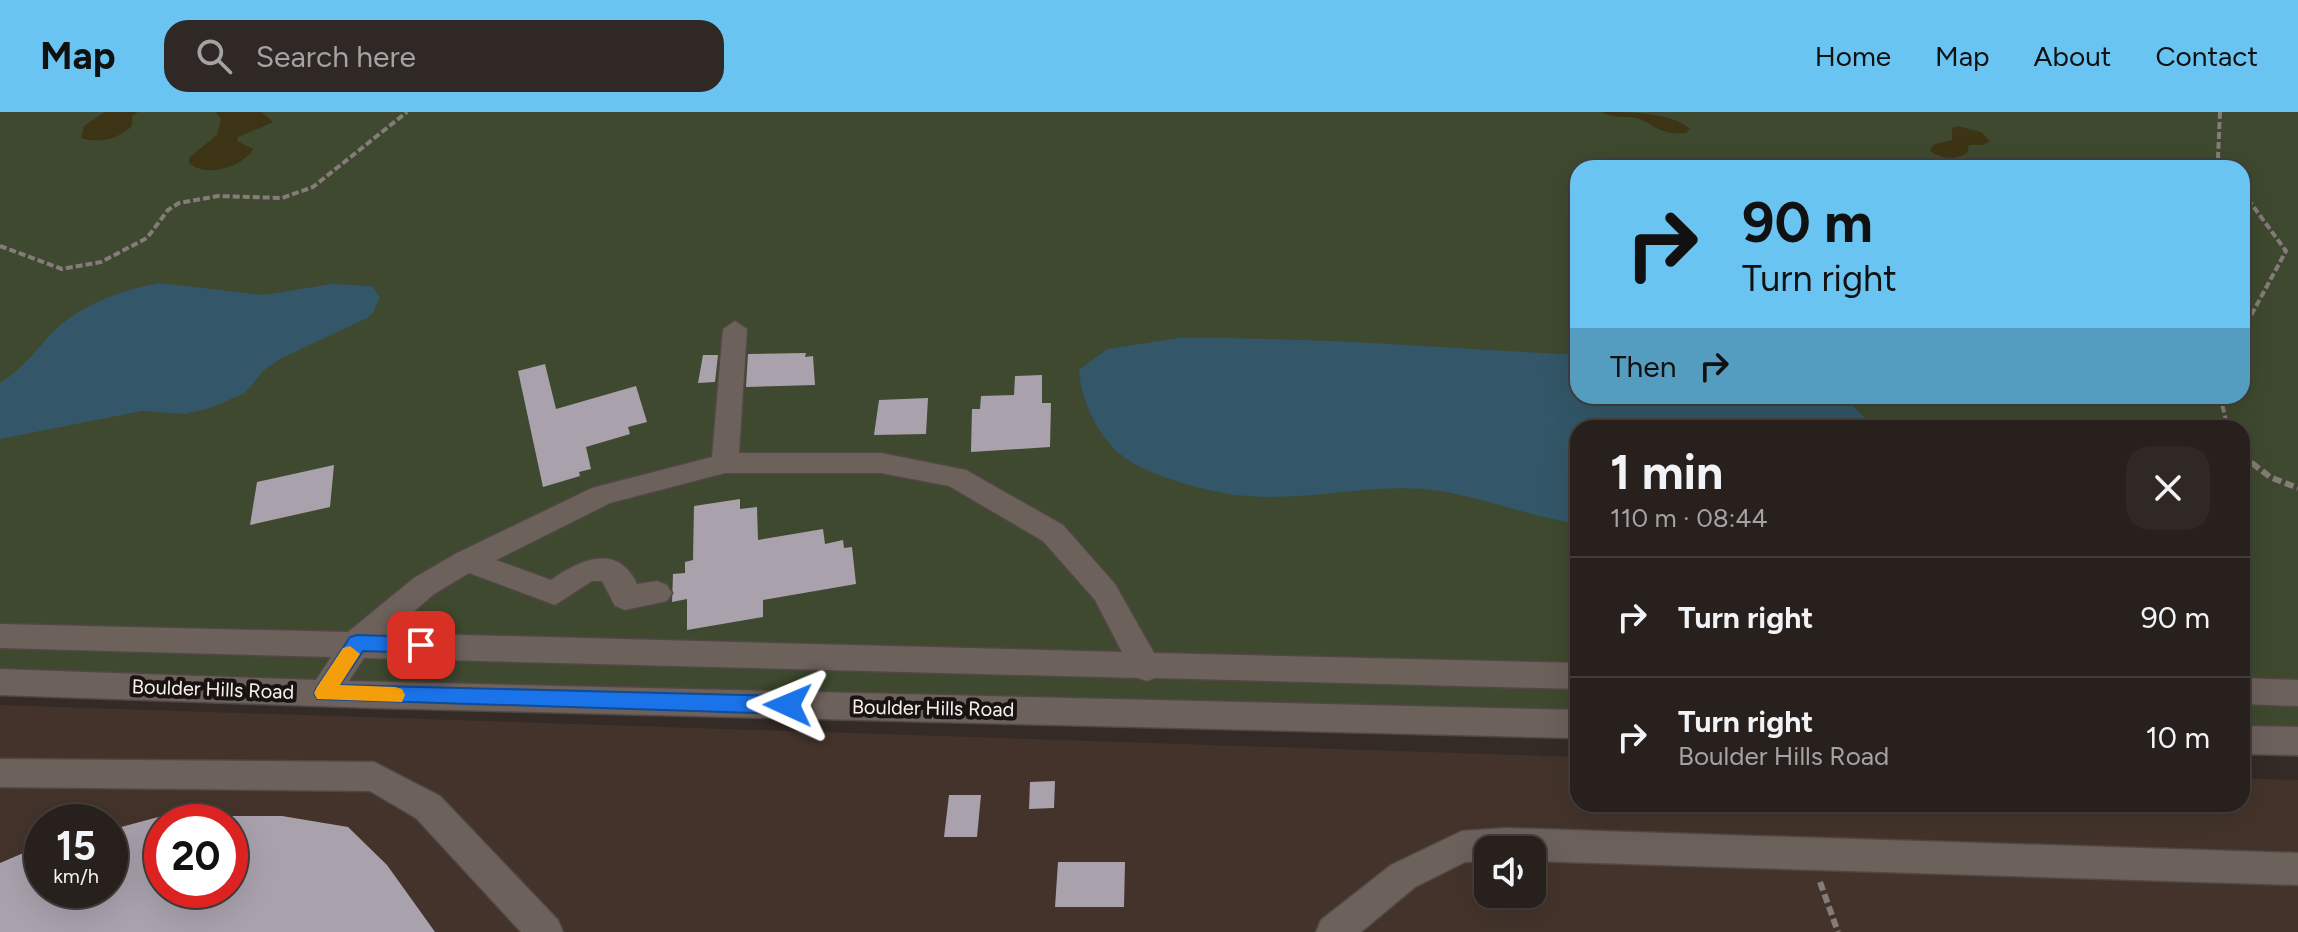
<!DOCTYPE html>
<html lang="en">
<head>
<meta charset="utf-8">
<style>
  :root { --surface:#27201c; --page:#2f2825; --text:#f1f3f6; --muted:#a4a3a3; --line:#433e3b; --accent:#69c4f1 }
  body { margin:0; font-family:Figtree,sans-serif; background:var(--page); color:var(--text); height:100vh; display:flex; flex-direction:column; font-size:30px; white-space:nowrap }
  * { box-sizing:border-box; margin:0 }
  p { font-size:26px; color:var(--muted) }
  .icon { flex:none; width:44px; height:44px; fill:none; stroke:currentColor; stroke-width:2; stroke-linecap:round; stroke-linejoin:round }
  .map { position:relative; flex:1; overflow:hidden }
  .details { position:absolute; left:1570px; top:308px; width:680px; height:392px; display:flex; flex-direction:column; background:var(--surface); border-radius:24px; box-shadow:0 8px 32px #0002,0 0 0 2px var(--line) }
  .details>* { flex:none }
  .guide { position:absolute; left:1570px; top:48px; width:680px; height:244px; border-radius:24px; box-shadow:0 8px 32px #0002,0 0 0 2px var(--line); background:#69c4f1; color:#111; overflow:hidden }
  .buttons { position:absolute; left:1474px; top:724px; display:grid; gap:16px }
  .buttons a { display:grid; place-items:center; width:72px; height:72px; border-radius:16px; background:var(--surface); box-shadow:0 8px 32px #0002,0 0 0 2px var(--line); font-size:40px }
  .speed { position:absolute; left:24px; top:692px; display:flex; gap:16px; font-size:40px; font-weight:700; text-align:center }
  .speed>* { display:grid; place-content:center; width:104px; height:104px; border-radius:50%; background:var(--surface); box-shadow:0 8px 32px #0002,0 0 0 2px var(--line); line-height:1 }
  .speed small { font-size:20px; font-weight:400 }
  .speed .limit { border:12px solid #d22; background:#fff; color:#111 }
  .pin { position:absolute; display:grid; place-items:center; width:68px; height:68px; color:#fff; margin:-34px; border-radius:16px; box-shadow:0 4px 12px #0006 }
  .me { position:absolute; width:88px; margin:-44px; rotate:271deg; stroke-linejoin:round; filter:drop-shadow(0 0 6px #0008) }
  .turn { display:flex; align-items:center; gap:28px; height:168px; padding:0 40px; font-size:36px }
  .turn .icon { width:104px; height:104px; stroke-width:2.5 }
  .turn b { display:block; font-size:56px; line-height:68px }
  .then { display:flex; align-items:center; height:76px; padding:0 40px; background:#0003; gap:16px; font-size:30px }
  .round { display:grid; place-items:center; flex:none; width:84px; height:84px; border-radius:24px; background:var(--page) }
  .head { display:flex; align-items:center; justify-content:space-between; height:136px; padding:0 40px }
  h1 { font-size:48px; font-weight:700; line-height:60px }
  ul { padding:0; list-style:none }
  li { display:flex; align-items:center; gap:24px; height:120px; padding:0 40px; border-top:2px solid var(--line) }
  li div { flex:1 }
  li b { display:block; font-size:30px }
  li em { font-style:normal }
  header { display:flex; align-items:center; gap:48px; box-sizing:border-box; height:112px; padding:0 40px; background:var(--accent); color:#111 }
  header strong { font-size:38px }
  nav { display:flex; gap:44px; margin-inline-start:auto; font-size:28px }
  .search { width:560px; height:72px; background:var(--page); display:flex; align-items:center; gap:20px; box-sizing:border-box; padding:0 28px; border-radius:24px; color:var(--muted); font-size:30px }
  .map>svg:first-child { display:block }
  .built { fill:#43332b; fill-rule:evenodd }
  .green { fill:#3e492f; fill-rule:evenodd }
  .sand { fill:#3c3414 }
  .water { fill:#335768 }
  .building { fill:#a9a2ad }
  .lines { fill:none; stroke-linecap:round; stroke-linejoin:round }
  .minor-casing { stroke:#514845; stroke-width:3 }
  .path-far1 { stroke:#857c79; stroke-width:4; stroke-dasharray:7 3; stroke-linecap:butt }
  .path { stroke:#857c79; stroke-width:6; stroke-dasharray:9 4; stroke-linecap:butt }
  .minor { fill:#6d615c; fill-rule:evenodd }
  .route { fill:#1a73e8; stroke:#114b97; stroke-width:2 }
  .slow { fill:#f59e0b }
  .labels { text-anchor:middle; stroke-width:8; stroke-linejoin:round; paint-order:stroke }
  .street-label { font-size:20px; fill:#f8f1ee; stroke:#191412 }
</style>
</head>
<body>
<header>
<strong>Map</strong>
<div class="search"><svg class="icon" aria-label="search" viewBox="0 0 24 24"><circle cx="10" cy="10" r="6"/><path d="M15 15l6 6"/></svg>Search here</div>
<nav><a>Home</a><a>Map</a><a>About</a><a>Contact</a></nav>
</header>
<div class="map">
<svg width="2298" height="820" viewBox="0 0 2298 820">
  <rect width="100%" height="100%" fill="#342a26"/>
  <!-- built -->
  <path class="built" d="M 0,593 L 1578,645 L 1578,692 L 2242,692 L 2242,666 L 2298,668 L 2298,820 L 0,820 ZM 42,710 L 110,710 L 110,778 L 42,778 ZM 162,710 L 230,710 L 230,778 L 162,778 ZM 1488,738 L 1532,738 L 1532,782 L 1488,782 Z"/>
  <!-- green -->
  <path class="green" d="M 0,0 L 2298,0 L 2298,645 L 2242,643 L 2242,316 L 1578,316 L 1578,625 L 0,581 ZM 1578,56 L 2242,56 L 2242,284 L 1578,284 Z"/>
  <!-- sand -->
  <path class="sand" d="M 105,0 L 138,0 L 132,4 L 132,14 C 118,27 99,32 81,26 L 84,14 Z
    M 216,0 L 261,0 L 273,10 L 238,25 L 237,29 L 253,37 C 243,55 205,66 189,51 L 189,46 L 217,23 L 221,7 Z
    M 1602,0 C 1628,0 1672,0 1690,17 L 1686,21 C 1665,23 1659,17 1642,8 C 1629,2 1616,8 1602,0 Z
    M 1958,14 L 1981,20 L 1990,29 L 1982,33 L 1969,33 L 1967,41 C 1955,49 1942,47 1930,39 L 1933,33 L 1952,28 L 1952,16 Z"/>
  <!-- water -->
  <path class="water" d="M 159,171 L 263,183 L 332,172 L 372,174 L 380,185 L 373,201 L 367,206 L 280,247 L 264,258 L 245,281 L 210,296 L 185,302 L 142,299 L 0,327 L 0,271 C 20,259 34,241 49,224 C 77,194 120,178 159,171 Z
    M 1179,226 C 1313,225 1445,236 1578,243 L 1578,284 L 1842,284 L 1876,316 L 1578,316 L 1578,412 C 1525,404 1477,382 1424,377 C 1365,373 1306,389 1248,384 C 1214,382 1160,367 1131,350 C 1101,332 1081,291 1079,258 L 1107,237 Z"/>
  <!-- building -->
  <path class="building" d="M 806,241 L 805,245 L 813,244 L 815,273 L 746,275 L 748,242 Z
    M 703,243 L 718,243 L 715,270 L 698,271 Z
    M 545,252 L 556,297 L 636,274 L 647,310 L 628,315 L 630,322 L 586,335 L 591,357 L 579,360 L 580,364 L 543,375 L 518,259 Z
    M 1042,263 L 1042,291 L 1051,291 L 1050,335 L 971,340 L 972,297 L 980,297 L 981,284 L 1014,283 L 1015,264 Z
    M 928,286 L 926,322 L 874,323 L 879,288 Z
    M 334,353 L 330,395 L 250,413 L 257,370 Z
    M 740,387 L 740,397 L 757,395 L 758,428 L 823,417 L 825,432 L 843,428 L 844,436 L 852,435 L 856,472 L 763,488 L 763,505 L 687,518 L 687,487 L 672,490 L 673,462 L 685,461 L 685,450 L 693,448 L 694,394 Z
    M 1055,669 L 1054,696 L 1029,697 L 1030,670 Z
    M 949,683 L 981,683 L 977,725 L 944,725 Z
    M 162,704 L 162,778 L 230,778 L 230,704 L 282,704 L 348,715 L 387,753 L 435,820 L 0,820 L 0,751 L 42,733 L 42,778 L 110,778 L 110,718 Z
    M 1058,750 L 1125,750 L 1124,795 L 1055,795 Z"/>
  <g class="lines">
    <defs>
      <path id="minor" d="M 735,209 L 747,217 L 739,341 L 881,341 L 966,358 L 1063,413 L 1115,472 L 1154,541 L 1578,551 L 1578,577 L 1155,566 L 1147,569 L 1138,566 L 364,546 L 349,569 L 1578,598 L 1578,626 L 377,596 L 0,583 L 0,557 L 316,568 L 331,545 L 0,536 L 0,512 L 348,520 L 414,466 L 457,441 L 592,376 L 712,345 L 723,217 ZM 725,361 L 881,361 L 949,374 L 1043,429 L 1095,488 L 1122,540 L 389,521 L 434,482 L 469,461 L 555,493 L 592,469 L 602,469 L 615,494 L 625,498 L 667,489 L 672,481 L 667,473 L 657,469 L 637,472 C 618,431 580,447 551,468 L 496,448 L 610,391 Z
        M 2242,566 L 2298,568 L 2298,594 L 2242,592 Z
        M 2242,614 L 2298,615 L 2298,643 L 2242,642 Z
        M 0,647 L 374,650 L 440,684 L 558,808 L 563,820 L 521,820 L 416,706 L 370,679 L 0,675 Z
        M 1506,716 L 2298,741 L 2298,773 L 1532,749 L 1532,738 L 1488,738 L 1488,749 L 1465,750 L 1415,775 L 1361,820 L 1316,820 L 1321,808 L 1391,753 L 1462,719 Z"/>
    </defs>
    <!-- minor casing -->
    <use href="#minor" class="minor-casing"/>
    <!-- path-far1 -->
    <path class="path-far1" d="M 2220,0 L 2218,45 L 2225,56
      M 2242,79 L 2286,139 L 2242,220
      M 0,134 L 62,157 L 101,150 L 147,126 L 168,98 L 179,91 L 218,84 L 282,86 L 313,75 L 407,0
      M 2220,284 L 2228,316
      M 2242,343 L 2255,353"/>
    <!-- path -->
    <path class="path" d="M 2252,351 L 2270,365 L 2298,376
      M 1820,770 L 1838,820"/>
    <!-- minor -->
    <use href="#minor" class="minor"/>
  </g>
  <!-- route -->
  <path class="route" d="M 357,523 L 421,525 L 430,533 L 421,541 L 363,539 L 340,573 L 788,584 L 798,593 L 788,602 L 317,587 L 314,581 L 317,575 L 350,525 Z"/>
  <!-- slow -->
  <path class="slow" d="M 350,534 L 360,542 L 340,573 L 395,575 L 402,577 L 405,583 L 402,590 L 317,587 L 314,581 L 317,575 L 343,536 Z"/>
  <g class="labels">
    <!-- street labels -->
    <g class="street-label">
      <text transform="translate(213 577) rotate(2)" y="7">Boulder Hills Road</text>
      <text transform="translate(933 596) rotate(1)" y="7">Boulder Hills Road</text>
    </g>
  </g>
</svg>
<div class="buttons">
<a><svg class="icon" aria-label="sound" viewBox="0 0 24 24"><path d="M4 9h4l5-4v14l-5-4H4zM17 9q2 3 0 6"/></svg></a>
</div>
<div class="speed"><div>15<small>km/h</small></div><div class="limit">20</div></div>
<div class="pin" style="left:421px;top:533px;background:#d93025"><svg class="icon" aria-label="arrive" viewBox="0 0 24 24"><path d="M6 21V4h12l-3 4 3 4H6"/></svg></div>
<svg class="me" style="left:788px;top:593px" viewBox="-20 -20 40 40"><path d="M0-17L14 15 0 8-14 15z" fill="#1a73e8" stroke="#fff" stroke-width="4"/></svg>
<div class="guide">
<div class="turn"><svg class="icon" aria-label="right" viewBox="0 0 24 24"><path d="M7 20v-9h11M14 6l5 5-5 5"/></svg><div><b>90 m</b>Turn right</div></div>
<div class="then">Then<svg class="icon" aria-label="right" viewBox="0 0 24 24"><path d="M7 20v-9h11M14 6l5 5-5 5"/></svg></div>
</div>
<section class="details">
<div class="head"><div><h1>1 min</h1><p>110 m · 08:44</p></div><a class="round"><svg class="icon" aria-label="close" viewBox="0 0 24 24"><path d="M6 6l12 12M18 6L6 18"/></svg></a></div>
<ul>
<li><svg class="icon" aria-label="right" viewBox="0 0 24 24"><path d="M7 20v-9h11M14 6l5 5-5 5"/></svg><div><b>Turn right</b></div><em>90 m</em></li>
<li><svg class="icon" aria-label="right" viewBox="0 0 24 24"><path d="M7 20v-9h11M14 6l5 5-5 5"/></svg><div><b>Turn right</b><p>Boulder Hills Road</p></div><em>10 m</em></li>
</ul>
</section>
</div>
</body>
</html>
